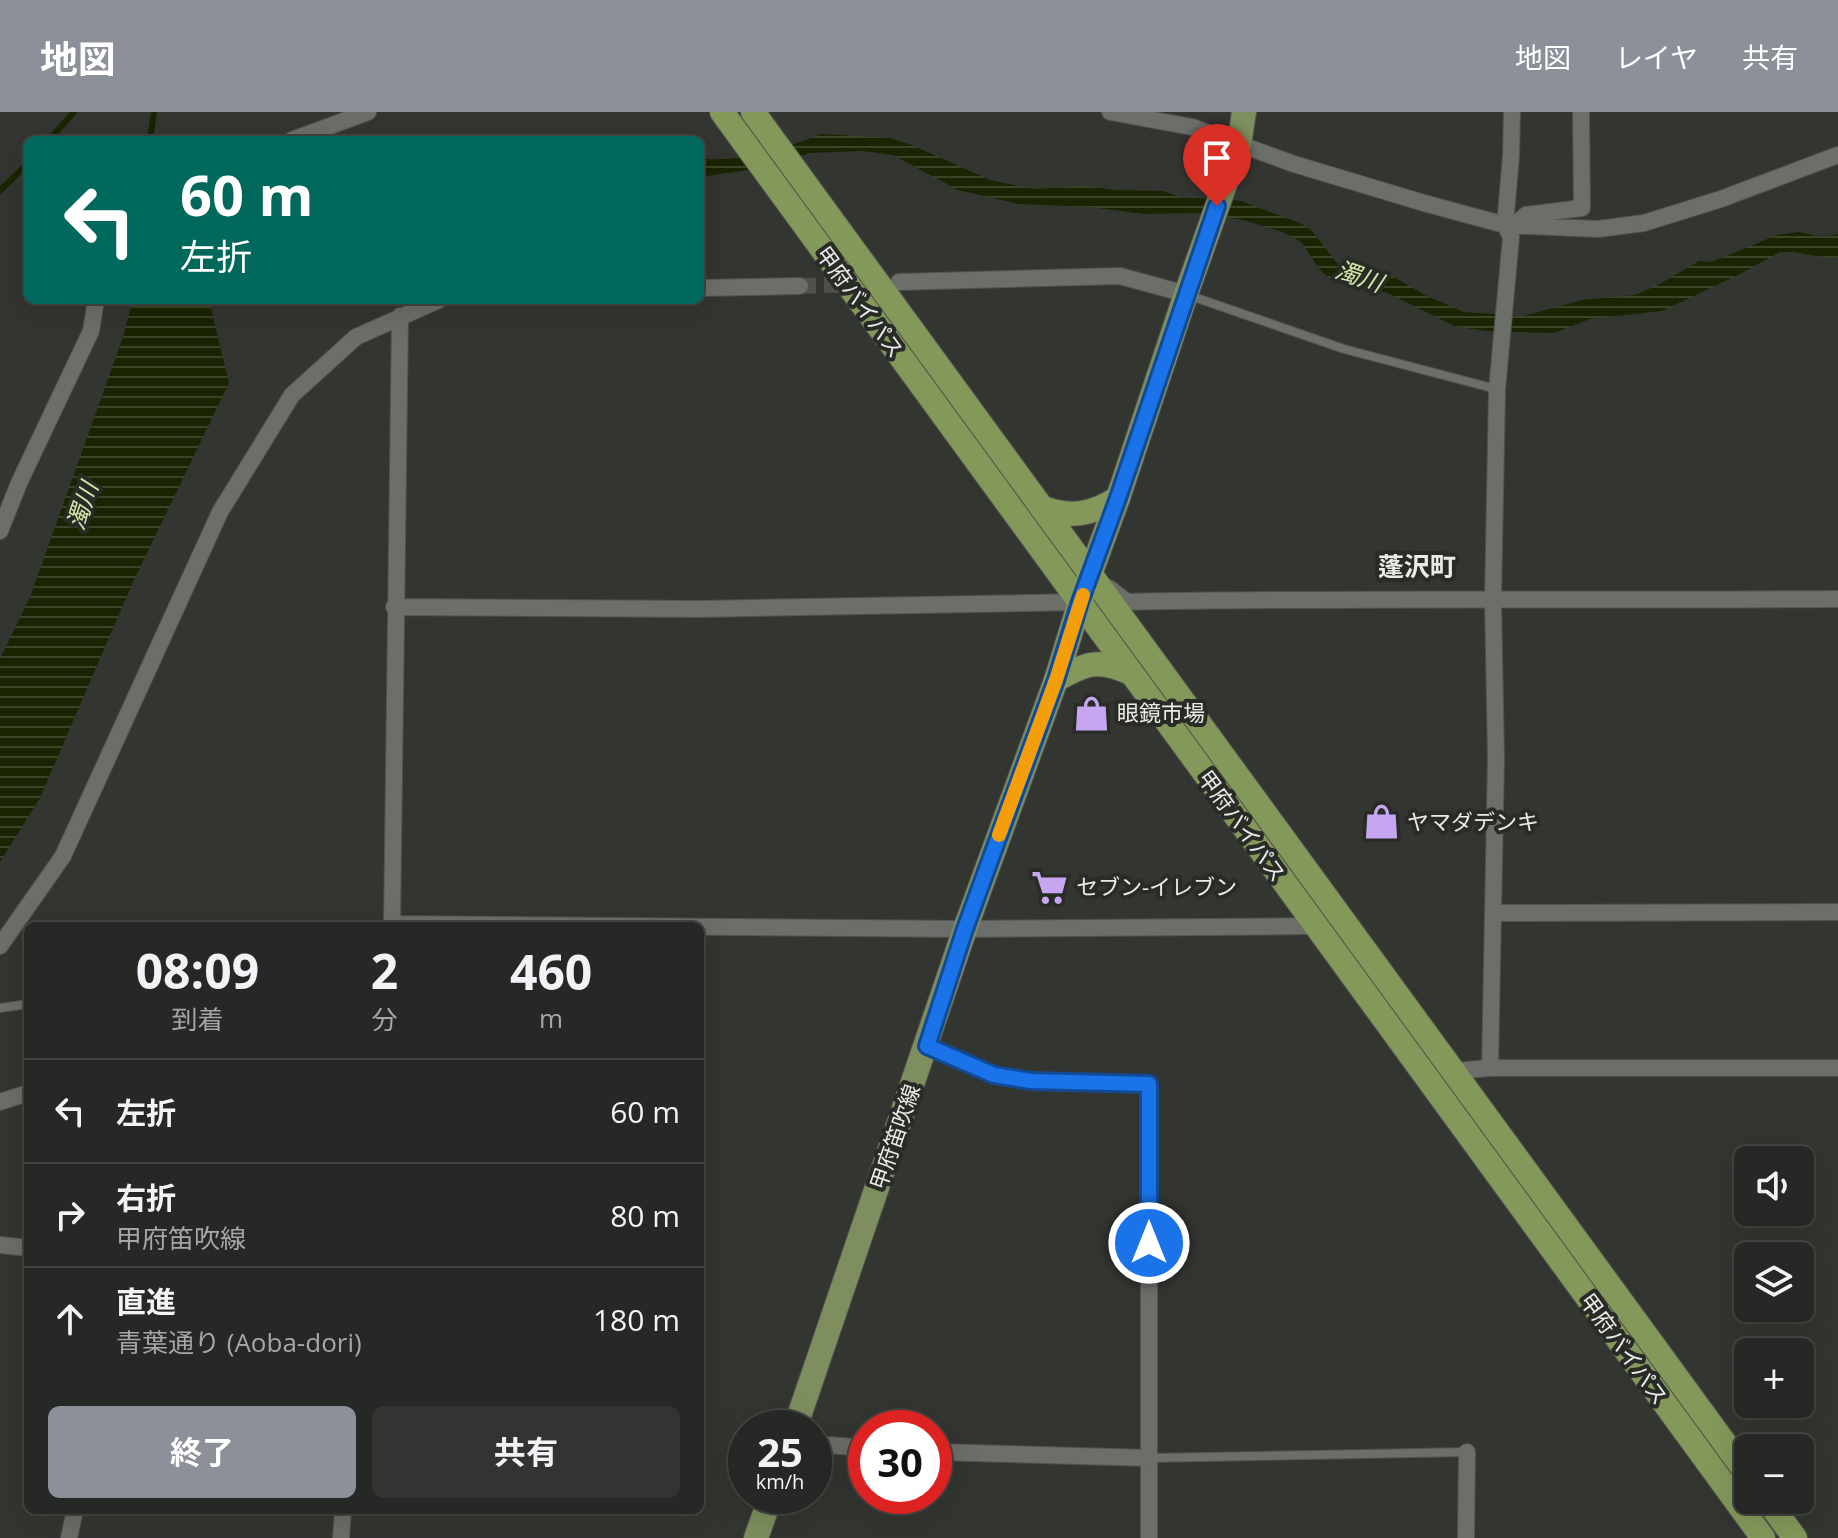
<!DOCTYPE html>
<html lang="ja">
<head>
<meta charset="utf-8">
<style>
  :root { --surface:#262825; --page:#323432; --text:#f1f3f6; --muted:#a4a6a7; --line:#424442; --accent:#8c9099 }
  body { margin:0; font-family:"Open Sans","Noto Sans JP",sans-serif; background:var(--page); color:var(--text); height:100vh; display:flex; flex-direction:column; font-size:30px; white-space:nowrap }
  * { box-sizing:border-box; margin:0 }
  p { font-size:26px; color:var(--muted) }
  .icon { flex:none; width:44px; height:44px; fill:none; stroke:currentColor; stroke-width:2; stroke-linecap:round; stroke-linejoin:round }
  .map { position:relative; flex:1; overflow:hidden }
  .panel { position:absolute; left:24px; top:810px; width:680px; height:592px; display:flex; flex-direction:column; background:var(--surface); border-radius:12px; box-shadow:0 8px 32px #0002,0 0 0 2px var(--line) }
  .panel>* { flex:none }
  .top-card { position:absolute; left:24px; top:24px; width:680px; height:168px; border-radius:12px; box-shadow:0 8px 32px #0002,0 0 0 2px var(--line); background:#00695c; color:#fff; overflow:hidden }
  .buttons { position:absolute; left:1734px; top:1034px; display:grid; gap:16px }
  .buttons a { display:grid; place-items:center; width:80px; height:80px; border-radius:12px; background:var(--surface); box-shadow:0 8px 32px #0002,0 0 0 2px var(--line); font-size:40px }
  .speed { position:absolute; left:728px; top:1298px; display:flex; gap:16px; font-size:40px; font-weight:700; text-align:center }
  .speed>* { display:grid; place-content:center; width:104px; height:104px; border-radius:50%; background:var(--surface); box-shadow:0 8px 32px #0002,0 0 0 2px var(--line); line-height:1 }
  .speed small { font-size:20px; font-weight:400 }
  .speed .limit { border:12px solid #d22; background:#fff; color:#111 }
  .pin { position:absolute; display:grid; place-items:center; width:68px; height:68px; color:#fff; margin:-82px -34px; border-radius:50% 50% 50% 0; rotate:-45deg; box-shadow:0 0 8px #0007 }
  .pin .icon { rotate:45deg }
  .me { position:absolute; width:88px; margin:-44px; rotate:0deg; stroke-linejoin:round; filter:drop-shadow(0 0 6px #0008) }
  .turn { display:flex; align-items:center; gap:28px; height:168px; padding:0 24px; font-size:36px }
  .turn .icon { width:104px; height:104px; stroke-width:2.5 }
  .turn b { display:block; font-size:56px; line-height:68px }
  .eta { display:flex; justify-content:space-evenly; align-items:center; height:136px; text-align:center }
  .eta b { font-size:48px; font-weight:700; line-height:56px }
  .button { display:flex; gap:16px; margin-top:auto; padding:16px 24px }
  .button a { flex:1; height:92px; border-radius:12px; background:var(--accent); color:#fff; font-size:32px; font-weight:700; line-height:92px; text-align:center }
  .button a+a { background:var(--page); color:var(--text) }
  ul { padding:0; list-style:none }
  li { display:flex; align-items:center; gap:24px; height:104px; padding:0 24px; border-top:2px solid var(--line) }
  li div { flex:1 }
  li b { display:block; font-size:30px }
  li em { font-style:normal }
  header { display:flex; align-items:center; gap:48px; box-sizing:border-box; height:112px; padding:0 40px; background:var(--accent); color:#fff }
  header strong { font-size:38px }
  nav { display:flex; gap:44px; margin-inline-start:auto; font-size:28px }
  .map>svg:first-child { display:block }
  .water { fill:url(#water-rules) }
  .lines { fill:none; stroke-linecap:round; stroke-linejoin:round }
  .stream { stroke:#1a2401; stroke-width:6 }
  .minor-tunnel { stroke:#4e504d; stroke-width:16; stroke-dasharray:16 8; stroke-linecap:butt }
  .service-casing { stroke:#51524f; stroke-width:10 }
  .minor-casing { stroke:#51524f; stroke-width:18 }
  .primary-casing { stroke:#51524f; stroke-width:26 }
  .trunk-casing { stroke:#51524f; stroke-width:26 }
  .service { stroke:#6c6e69; stroke-width:8 }
  .minor { stroke:#6c6e69; stroke-width:16 }
  .primary { stroke:#7e8e5e; stroke-width:24 }
  .trunk { stroke:#84985a; stroke-width:24 }
  .route-casing { stroke:#114b97; stroke-width:20 }
  .route { stroke:#1a73e8; stroke-width:14 }
  .slow { stroke:#f59e0b; stroke-width:14 }
  .labels { text-anchor:middle; stroke-width:8; stroke-linejoin:round; paint-order:stroke }
  .street-label { font-size:22px; fill:#eaebe9; stroke:#292b27 }
  .poi-label { font-size:22px; fill:#eaebe9; stroke:#292b27; text-anchor:start }
  .water-label { font-size:24px; font-style:italic; fill:#d2e9a7; stroke:#292b27 }
  .quarter-label { font-size:26px; font-weight:bold; fill:#eaebe9; stroke:#292b27 }
</style>
</head>
<body>
<header>
<strong>地図</strong>
<nav><a>地図</a><a>レイヤ</a><a>共有</a></nav>
</header>
<div class="map">
<svg width="1838" height="1426" viewBox="0 0 1838 1426">
  <defs>
    <pattern id="water-rules" width="6" height="5" patternUnits="userSpaceOnUse" patternTransform="scale(2)"><rect width="6" height="5" fill="#1a2401"/><path d="M0 2.5h6" fill="none" stroke="#3b4426"/></pattern>
  </defs>
  <rect width="100%" height="100%" fill="#333531"/>
  <!-- water -->
  <path class="water" d="M 821,22 L 890,26 L 912,33 L 990,68 L 1033,77 L 1086,74 L 1114,78 L 1163,79 L 1183,86 L 1215,85 L 1241,89 L 1302,112 L 1312,119 L 1337,151 L 1368,161 L 1392,164 L 1425,183 L 1464,200 L 1523,204 L 1582,188 L 1635,183 L 1658,173 L 1699,149 L 1712,150 L 1777,123 L 1799,120 L 1823,125 L 1838,122 L 1838,145 L 1828,146 L 1794,140 L 1780,140 L 1740,162 L 1662,199 L 1590,207 L 1554,221 L 1485,219 L 1454,214 L 1388,181 L 1333,169 L 1320,158 L 1302,131 L 1285,121 L 1243,108 L 1196,101 L 1144,102 L 1090,95 L 1019,92 L 958,78 L 893,43 L 862,39 L 810,41 L 748,58 L 700,65 L 700,46 C 734,52 789,35 821,22 Z
    M 133,188 L 209,188 L 229,271 L 133,470 L 40,686 L 0,750 L 0,547 L 30,485 L 122,228 Z"/>
  <g class="lines">
    <!-- stream -->
    <path class="stream" d="M 49,28 L 74,0
      M 150,28 L 154,0
      M 0,79 L 28,51"/>
    <!-- minor-tunnel -->
    <path class="minor-tunnel" d="M 800,174 L 854,172"/>
    <defs>
      <path id="service" d="M 1188,183 L 1344,237 L 1496,277
        M 0,896 L 28,892
        M 1149,1346 L 1467,1340"/>
      <path id="minor" d="M 1110,0 L 1192,15 L 1294,52 L 1424,91 L 1505,113 L 1598,117 L 1644,111 L 1721,87 L 1838,43
        M 292,28 L 368,0
        M 1515,113 L 1526,103 L 1582,96 L 1581,0
        M 899,170 L 1120,164 L 1186,182
        M 700,176 L 800,174
        M 0,419 L 19,371 L 91,219 L 96,188
        M 1109,476 L 1127,490 C 1364,485 1601,489 1838,487
        M 394,495 L 701,497 L 1080,490
        M 1493,801 L 1838,800
        M 393,812 L 965,817 L 1316,814
        M 392,814 L 400,204
        M 0,834 L 63,744 L 220,400 L 292,283 L 356,225 L 439,188
        M 927,934 L 994,963 L 1031,969 L 1149,972 L 1149,1426
        M 1490,956 L 1496,647 L 1493,488 L 1497,278 L 1511,125 L 1505,113 L 1511,44 L 1512,0
        M 1454,959 L 1490,956 L 1838,956
        M 0,990 L 28,981
        M 0,1133 L 28,1136
        M 814,1332 L 866,1336
        M 934,1340 L 1149,1346
        M 69,1426 L 75,1398
        M 341,1426 L 343,1398
        M 1466,1426 L 1467,1340"/>
      <path id="primary" d="M 795,1316 L 965,817 L 1056,568 L 1080,490 L 1118,386 L 1186,182 L 1239,33 L 1244,0
        M 756,1426 L 771,1384"/>
      <path id="trunk" d="M 722,0 L 1763,1426
        M 753,0 L 1748,1363
        M 1041,395 C 1070,407 1093,402 1118,386
        M 1056,568 C 1084,552 1098,546 1128,560
        M 1767,1388 L 1795,1426"/>
    </defs>
    <!-- service casing -->
    <use href="#service" class="service-casing"/>
    <!-- minor casing -->
    <use href="#minor" class="minor-casing"/>
    <!-- primary casing -->
    <use href="#primary" class="primary-casing"/>
    <!-- trunk casing -->
    <use href="#trunk" class="trunk-casing"/>
    <!-- service -->
    <use href="#service" class="service"/>
    <!-- minor -->
    <use href="#minor" class="minor"/>
    <!-- primary -->
    <use href="#primary" class="primary"/>
    <!-- trunk -->
    <use href="#trunk" class="trunk"/>
  </g>
  <g class="lines">
    <defs>
      <path id="route" d="M 1149,1131 L 1149,972 L 1031,969 L 994,963 L 927,934 L 965,817 L 1056,568 L 1080,490 L 1118,386 L 1217,94"/>
    </defs>
    <!-- route casing -->
    <use href="#route" class="route-casing"/>
    <!-- route -->
    <use href="#route" class="route"/>
    <!-- slow -->
    <path class="slow" d="M 999,723 L 1056,568 L 1083,483"/>
  </g>
  <!-- icons -->
  <defs>
    <symbol id="shop-bare" viewBox="-9 -9 18 18"><path d="M-5-2.5h2.3a2.7 3.5 0 0 1 5.4 0H5L5.5 6h-11ZM-1.5-2.5h3a1.5 2.3 0 0 0-3 0Z" fill="#c6a6f0" stroke="#292b27" stroke-width="2.5" paint-order="stroke"/></symbol>
    <symbol id="supermarket-bare" viewBox="-9 -9 18 18"><path d="M-6-5.5h2.5l.6 2H6L4.5 2H-2.5L-4.4-4H-6ZM-1.5 3.2a1.3 1.3 0 1 0 .1 0ZM3 3.2a1.3 1.3 0 1 0 .1 0Z" fill="#c6a6f0" stroke="#292b27" stroke-width="2.5" paint-order="stroke"/></symbol>
  </defs>
  <g fill-rule="evenodd">
    <use href="#shop-bare" x="1066" y="576" width="51" height="51"/>
    <use href="#shop-bare" x="1356" y="684" width="51" height="51"/>
    <use href="#supermarket-bare" x="1024" y="750" width="51" height="51"/>
  </g>
  <g class="labels">
    <!-- street labels -->
    <g class="street-label">
      <text transform="translate(860 190) rotate(54)" y="8">甲府バイパス</text>
      <text transform="translate(1242 714) rotate(54)" y="8">甲府バイパス</text>
      <text transform="translate(895 1025) rotate(-71)" y="8">甲府笛吹線</text>
      <text transform="translate(1624 1237) rotate(54)" y="8">甲府バイパス</text>
    </g>
    <!-- poi labels -->
    <g class="poi-label">
      <text x="1117" y="609">眼鏡市場</text>
      <text x="1407" y="718">ヤマダデンキ</text>
      <text x="1076" y="783">セブン-イレブン</text>
    </g>
    <!-- water labels -->
    <g class="water-label">
      <text transform="translate(1359 165) rotate(19)" y="8">濁川</text>
      <text transform="translate(83 394) rotate(-71)" y="8">濁川</text>
    </g>
    <!-- quarter labels -->
    <g class="quarter-label">
      <text x="1417" y="464">蓬沢町</text>
    </g>
  </g>
</svg>
<div class="buttons">
<a><svg class="icon" aria-label="sound" viewBox="0 0 24 24"><path d="M4 9h4l5-4v14l-5-4H4zM17 9q2 3 0 6"/></svg></a>
<a><svg class="icon" aria-label="layers" viewBox="0 0 24 24"><path d="M12 4l9 5-9 5-9-5zM3 14l9 5 9-5"/></svg></a>
<a>+</a>
<a>−</a>
</div>
<div class="speed"><div>25<small>km/h</small></div><div class="limit">30</div></div>
<div class="pin" style="left:1217px;top:94px;background:#d93025"><svg class="icon" aria-label="arrive" viewBox="0 0 24 24"><path d="M6 21V4h12l-3 4 3 4H6"/></svg></div>
<svg class="me" style="left:1149px;top:1131px" viewBox="-20 -20 40 40"><circle r="17" fill="#1a73e8" stroke="#fff" stroke-width="3"/><path d="M0-11L8 9 0 5-8 9z" fill="#fff"/></svg>
<div class="top-card">
<div class="turn"><svg class="icon" aria-label="left" viewBox="0 0 24 24"><path d="M17 20v-9H6M10 6l-5 5 5 5"/></svg><div><b>60 m</b>左折</div></div>
</div>
<section class="panel">
<div class="eta">
<div><b>08:09</b><p>到着</p></div>
<div><b>2</b><p>分</p></div>
<div><b>460</b><p>m</p></div>
</div>
<ul>
<li><svg class="icon" aria-label="left" viewBox="0 0 24 24"><path d="M17 20v-9H6M10 6l-5 5 5 5"/></svg><div><b>左折</b></div><em>60 m</em></li>
<li><svg class="icon" aria-label="right" viewBox="0 0 24 24"><path d="M7 20v-9h11M14 6l5 5-5 5"/></svg><div><b>右折</b><p>甲府笛吹線</p></div><em>80 m</em></li>
<li><svg class="icon" aria-label="ahead" viewBox="0 0 24 24"><path d="M12 20V5M6 11l6-6 6 6"/></svg><div><b>直進</b><p>青葉通り (Aoba-dori)</p></div><em>180 m</em></li>
</ul>
<div class="button"><a>終了</a><a>共有</a></div>
</section>
</div>
</body>
</html>
